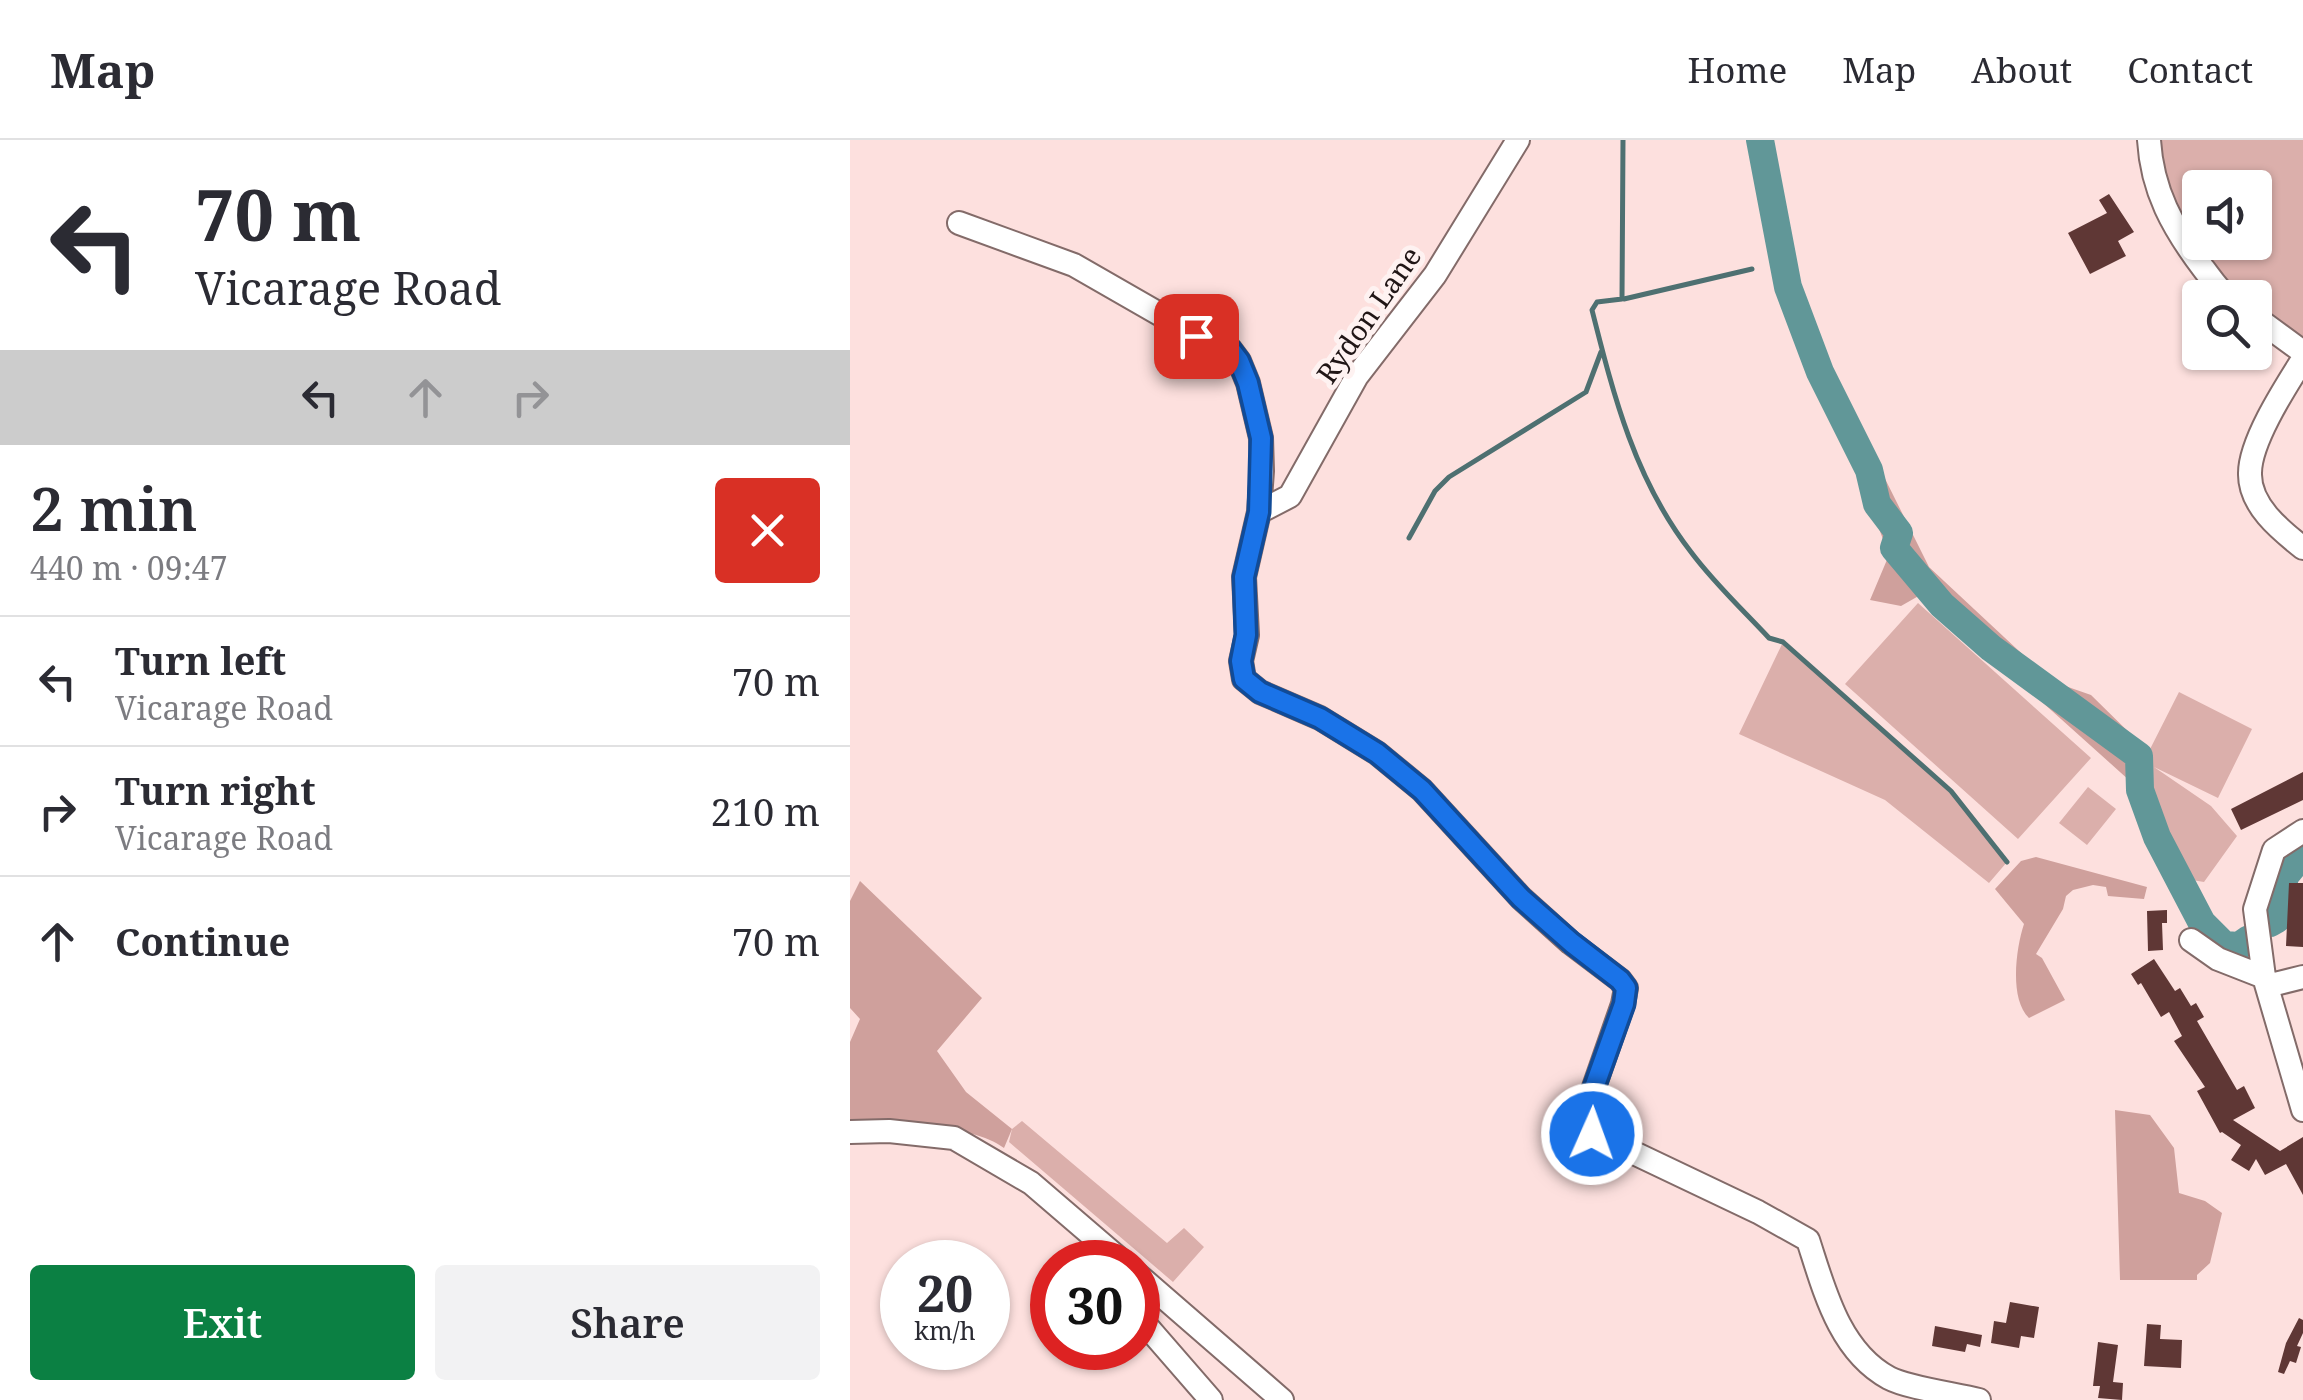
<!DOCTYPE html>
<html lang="en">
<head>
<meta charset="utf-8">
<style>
  :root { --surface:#fff; --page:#f2f2f3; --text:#2b2b33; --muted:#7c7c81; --line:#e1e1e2; --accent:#0b8043 }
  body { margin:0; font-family:"Noto Serif",serif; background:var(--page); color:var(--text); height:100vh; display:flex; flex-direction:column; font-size:38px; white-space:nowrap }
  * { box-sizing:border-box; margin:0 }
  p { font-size:32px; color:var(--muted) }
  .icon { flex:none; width:55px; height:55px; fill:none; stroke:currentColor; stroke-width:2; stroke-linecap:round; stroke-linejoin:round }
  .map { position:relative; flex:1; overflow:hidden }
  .panel { display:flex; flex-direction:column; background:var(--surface); width:850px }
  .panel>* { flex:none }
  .guide { background:#fff; color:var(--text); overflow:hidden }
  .fabs { position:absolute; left:1332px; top:30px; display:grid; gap:20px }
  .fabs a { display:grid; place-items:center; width:90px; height:90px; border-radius:10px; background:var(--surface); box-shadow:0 2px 8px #0004; font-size:50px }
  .speed { position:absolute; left:30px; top:1100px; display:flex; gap:20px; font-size:50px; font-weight:700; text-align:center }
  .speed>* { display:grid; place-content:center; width:130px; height:130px; border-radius:50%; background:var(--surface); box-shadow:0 2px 8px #0004; line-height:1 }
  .speed small { font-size:25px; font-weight:400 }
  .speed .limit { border:15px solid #d22; background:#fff; color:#111 }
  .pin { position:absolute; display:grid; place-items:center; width:85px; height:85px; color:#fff; margin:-42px; border-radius:20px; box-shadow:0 5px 15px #0006 }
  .me { position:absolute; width:110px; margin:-55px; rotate:2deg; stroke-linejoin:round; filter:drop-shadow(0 0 8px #0008) }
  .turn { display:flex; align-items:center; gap:35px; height:210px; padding:0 30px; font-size:45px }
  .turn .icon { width:130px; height:130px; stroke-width:2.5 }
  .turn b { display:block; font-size:70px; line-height:85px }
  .lanes { display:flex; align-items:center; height:95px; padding:0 30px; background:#0003; justify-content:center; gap:50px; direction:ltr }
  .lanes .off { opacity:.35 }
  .round { display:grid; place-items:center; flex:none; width:105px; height:105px; border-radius:10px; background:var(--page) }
  .summary { display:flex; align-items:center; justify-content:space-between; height:170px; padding:0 30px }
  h1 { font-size:60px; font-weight:600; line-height:75px }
  .button { display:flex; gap:20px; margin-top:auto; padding:20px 30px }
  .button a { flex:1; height:115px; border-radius:10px; background:var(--accent); color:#fff; font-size:40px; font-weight:600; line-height:115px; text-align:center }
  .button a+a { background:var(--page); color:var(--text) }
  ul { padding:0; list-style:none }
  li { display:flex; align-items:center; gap:30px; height:130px; padding:0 30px; border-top:2px solid var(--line) }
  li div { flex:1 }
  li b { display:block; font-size:38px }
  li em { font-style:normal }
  header { display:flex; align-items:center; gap:60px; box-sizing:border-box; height:140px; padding:0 50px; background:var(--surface); border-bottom:2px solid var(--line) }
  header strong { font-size:48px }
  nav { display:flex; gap:55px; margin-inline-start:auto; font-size:35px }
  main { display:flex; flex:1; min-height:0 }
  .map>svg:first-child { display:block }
  .green { fill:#dbafab; fill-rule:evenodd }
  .forest { fill:#cfa09c }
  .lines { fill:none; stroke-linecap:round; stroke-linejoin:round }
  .stream { stroke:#4e7071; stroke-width:5 }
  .river { stroke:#619798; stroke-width:28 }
  .building { fill:#5f3735 }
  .minor-casing { stroke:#836b69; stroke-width:26 }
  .minor { stroke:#fff; stroke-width:22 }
  .route-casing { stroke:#114b97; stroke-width:25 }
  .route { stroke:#1a73e8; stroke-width:18 }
  .labels { text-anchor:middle; stroke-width:10; stroke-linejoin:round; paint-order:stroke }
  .street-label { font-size:28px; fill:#201616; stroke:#fef2f1 }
</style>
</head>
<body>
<header>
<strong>Map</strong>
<nav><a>Home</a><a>Map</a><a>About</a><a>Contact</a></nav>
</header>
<main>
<section class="panel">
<div class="guide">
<div class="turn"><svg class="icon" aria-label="left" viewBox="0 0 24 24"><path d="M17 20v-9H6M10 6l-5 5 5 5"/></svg><div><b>70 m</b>Vicarage Road</div></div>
<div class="lanes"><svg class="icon" aria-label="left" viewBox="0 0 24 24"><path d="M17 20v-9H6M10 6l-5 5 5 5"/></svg><svg class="icon off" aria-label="ahead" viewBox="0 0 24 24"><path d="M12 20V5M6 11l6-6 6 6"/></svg><svg class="icon off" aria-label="right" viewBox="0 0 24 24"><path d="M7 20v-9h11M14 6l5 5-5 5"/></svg></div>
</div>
<div class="summary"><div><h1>2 min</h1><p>440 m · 09:47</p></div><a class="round" style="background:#d93025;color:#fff"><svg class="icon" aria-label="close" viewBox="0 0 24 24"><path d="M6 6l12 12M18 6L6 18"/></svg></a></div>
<ul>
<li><svg class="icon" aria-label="left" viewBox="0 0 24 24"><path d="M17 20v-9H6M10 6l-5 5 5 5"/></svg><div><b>Turn left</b><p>Vicarage Road</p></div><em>70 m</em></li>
<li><svg class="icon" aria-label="right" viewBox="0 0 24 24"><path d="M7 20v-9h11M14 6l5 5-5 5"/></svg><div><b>Turn right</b><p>Vicarage Road</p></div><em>210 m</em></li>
<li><svg class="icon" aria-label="ahead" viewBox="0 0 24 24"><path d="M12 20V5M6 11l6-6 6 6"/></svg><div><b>Continue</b></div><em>70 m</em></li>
</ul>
<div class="button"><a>Exit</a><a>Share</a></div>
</section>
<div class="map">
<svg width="1453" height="1260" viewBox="0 0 1453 1260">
  <rect width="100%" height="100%" fill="#fde0de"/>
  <!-- green -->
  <path class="green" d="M 1307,0 L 1453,0 L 1453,200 L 1405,165 L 1405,158 C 1383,157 1333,98 1326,76 C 1317,52 1313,25 1307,0 ZM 1350,48 L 1405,48 L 1405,102 L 1350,102 Z
    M 1068,463 L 1241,618 L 1168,699 L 995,544 Z
    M 933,502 L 1101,651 L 1157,722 L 1139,743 L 1035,660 L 889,594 Z
    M 1329,552 L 1402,589 L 1368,658 L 1304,627 L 1361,666 L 1387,696 L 1354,742 L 1330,738 L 1307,697 L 1290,650 L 1302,626 L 1294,621 Z
    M 1238,647 L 1266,669 L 1237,705 L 1209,683 Z
    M 172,981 L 317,1103 L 334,1088 L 354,1107 L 323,1142 L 159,1002 L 162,989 Z"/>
  <!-- forest -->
  <path class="forest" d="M 903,0 L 921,0 L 949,166 L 1079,427 L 1201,541 L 1241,555 L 1299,612 L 1302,626 L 1290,650 L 1072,454 L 1051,466 L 1020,460 L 1039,415 L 988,281 L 943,189 L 922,125 Z
    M 1186,717 L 1297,747 L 1294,759 L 1258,756 L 1256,747 L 1243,745 L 1223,750 L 1216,756 L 1213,769 L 1186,814 L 1192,818 L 1215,860 L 1179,878 C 1159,859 1166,808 1174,784 L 1145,749 L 1171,721 Z
    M 10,741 L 132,858 L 87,911 L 116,952 L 162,989 L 154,1008 C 120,982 43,988 0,985 L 0,902 L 10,879 L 0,868 L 0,761 Z
    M 1265,970 L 1300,975 L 1324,1008 L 1329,1053 L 1355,1061 L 1372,1073 L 1360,1123 L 1347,1135 L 1347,1140 L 1270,1140 Z"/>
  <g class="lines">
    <!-- stream -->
    <path class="stream" d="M 773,0 L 772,159 L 747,162 L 742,170 C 764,257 785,340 841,412 C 864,443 893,470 919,498 L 933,502 L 1101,651 L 1157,722
      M 774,159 L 902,129
      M 559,398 L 585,351 L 599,337 L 736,252 L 751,212"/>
    <!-- river -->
    <path class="river" d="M 910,0 L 938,147 L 970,232 L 1019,330 L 1027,364 L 1049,393 L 1044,408 L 1092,465 L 1141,508 L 1289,616 L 1290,650 L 1307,697 L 1352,783 L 1374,805 L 1389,806 L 1399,799
      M 1420,783 L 1427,779 L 1435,736 L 1453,714"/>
  </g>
  <!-- building -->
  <path class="building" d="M 1259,54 L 1284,92 L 1268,101 L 1276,116 L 1240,134 L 1218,93 L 1257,73 L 1249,60 Z
    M 1453,632 L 1453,660 L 1391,690 L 1381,669 Z
    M 1439,743 L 1453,743 L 1453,807 L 1436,806 Z
    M 1317,770 L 1317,783 L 1312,783 L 1313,810 L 1298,811 L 1297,771 Z
    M 1304,819 L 1325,851 L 1330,848 L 1341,866 L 1346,863 L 1354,877 L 1347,881 L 1387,950 L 1394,946 L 1405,968 L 1383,980 L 1430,1011 L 1453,997 L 1453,1055 L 1436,1024 L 1415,1035 L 1406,1019 L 1399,1031 L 1381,1020 L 1391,1005 L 1372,992 L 1370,993 L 1347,951 L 1355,947 L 1324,901 L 1332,896 L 1319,872 L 1311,877 L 1291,843 L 1288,845 L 1281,834 Z
    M 1160,1162 L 1189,1167 L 1184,1198 L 1171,1196 L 1169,1208 L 1141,1203 L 1144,1181 L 1156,1183 Z
    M 1449,1178 L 1453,1180 L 1453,1193 L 1447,1206 L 1451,1207 L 1446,1223 L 1440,1221 L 1434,1234 L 1428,1232 L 1436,1203 Z
    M 1297,1184 L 1311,1185 L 1310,1199 L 1332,1200 L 1331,1228 L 1294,1226 Z
    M 1085,1186 L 1132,1195 L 1130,1207 L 1117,1204 L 1115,1212 L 1082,1206 Z
    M 1248,1202 L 1268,1205 L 1263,1242 L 1273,1243 L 1272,1260 L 1248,1258 L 1250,1246 L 1243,1246 Z"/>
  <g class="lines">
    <defs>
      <path id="minor" d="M 1299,0 C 1302,51 1323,88 1353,128 C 1361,138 1368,150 1379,158
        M 109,83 L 224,125 L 346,195 L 380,209 L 389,221 L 398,243 L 411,298 L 412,331 L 409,372 L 394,437 L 397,495 L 391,521 L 394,539 L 410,552 L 470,578 L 527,613 L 572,650 L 671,758 L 721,803 L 770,840 L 776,848 L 773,864 L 736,970 L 734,982 L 742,993 L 908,1072 L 958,1100 C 974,1149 989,1211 1039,1238 C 1058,1248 1105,1254 1129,1260
        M 1405,177 L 1453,212
        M 1453,219 C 1436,246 1400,301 1400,333 C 1399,365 1430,390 1453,408
        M 409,372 L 440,356 L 507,236 L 585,135 L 668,0
        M 1453,691 L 1424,710 L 1405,769 L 1414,837 L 1453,970
        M 1341,800 L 1368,819 L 1414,837
        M 1417,846 L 1453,837
        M 0,992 L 39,991 L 104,998 L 181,1043 L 273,1122
        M 288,1135 L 432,1260
        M 288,1176 L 361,1260"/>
    </defs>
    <!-- minor casing -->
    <use href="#minor" class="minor-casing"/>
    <!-- minor -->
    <use href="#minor" class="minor"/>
  </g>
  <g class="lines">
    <defs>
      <path id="route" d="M 346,196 L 380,209 L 389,221 L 398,243 L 411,298 L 409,372 L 394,437 L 396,495 L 391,521 L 394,539 L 410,552 L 470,578 L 527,613 L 572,650 L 671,758 L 722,803 L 770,840 L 776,848 L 774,864 L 736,970 L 734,982 L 742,994"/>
    </defs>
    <!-- route casing -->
    <use href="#route" class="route-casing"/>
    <!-- route -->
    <use href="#route" class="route"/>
  </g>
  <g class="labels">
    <!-- street labels -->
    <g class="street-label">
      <text transform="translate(519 175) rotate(-55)" y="10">Rydon Lane</text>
    </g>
  </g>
</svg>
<div class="fabs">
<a><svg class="icon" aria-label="sound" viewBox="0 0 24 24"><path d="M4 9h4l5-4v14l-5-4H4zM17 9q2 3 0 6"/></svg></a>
<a><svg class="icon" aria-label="search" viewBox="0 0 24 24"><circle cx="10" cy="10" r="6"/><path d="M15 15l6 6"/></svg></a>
</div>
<div class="speed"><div>20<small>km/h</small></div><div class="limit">30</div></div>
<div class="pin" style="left:346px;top:196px;background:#d93025"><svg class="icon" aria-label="arrive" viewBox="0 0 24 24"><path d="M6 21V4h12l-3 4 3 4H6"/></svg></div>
<svg class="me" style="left:742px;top:994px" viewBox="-20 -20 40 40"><circle r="17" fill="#1a73e8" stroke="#fff" stroke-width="3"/><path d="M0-11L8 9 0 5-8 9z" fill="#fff"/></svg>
</div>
</main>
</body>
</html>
